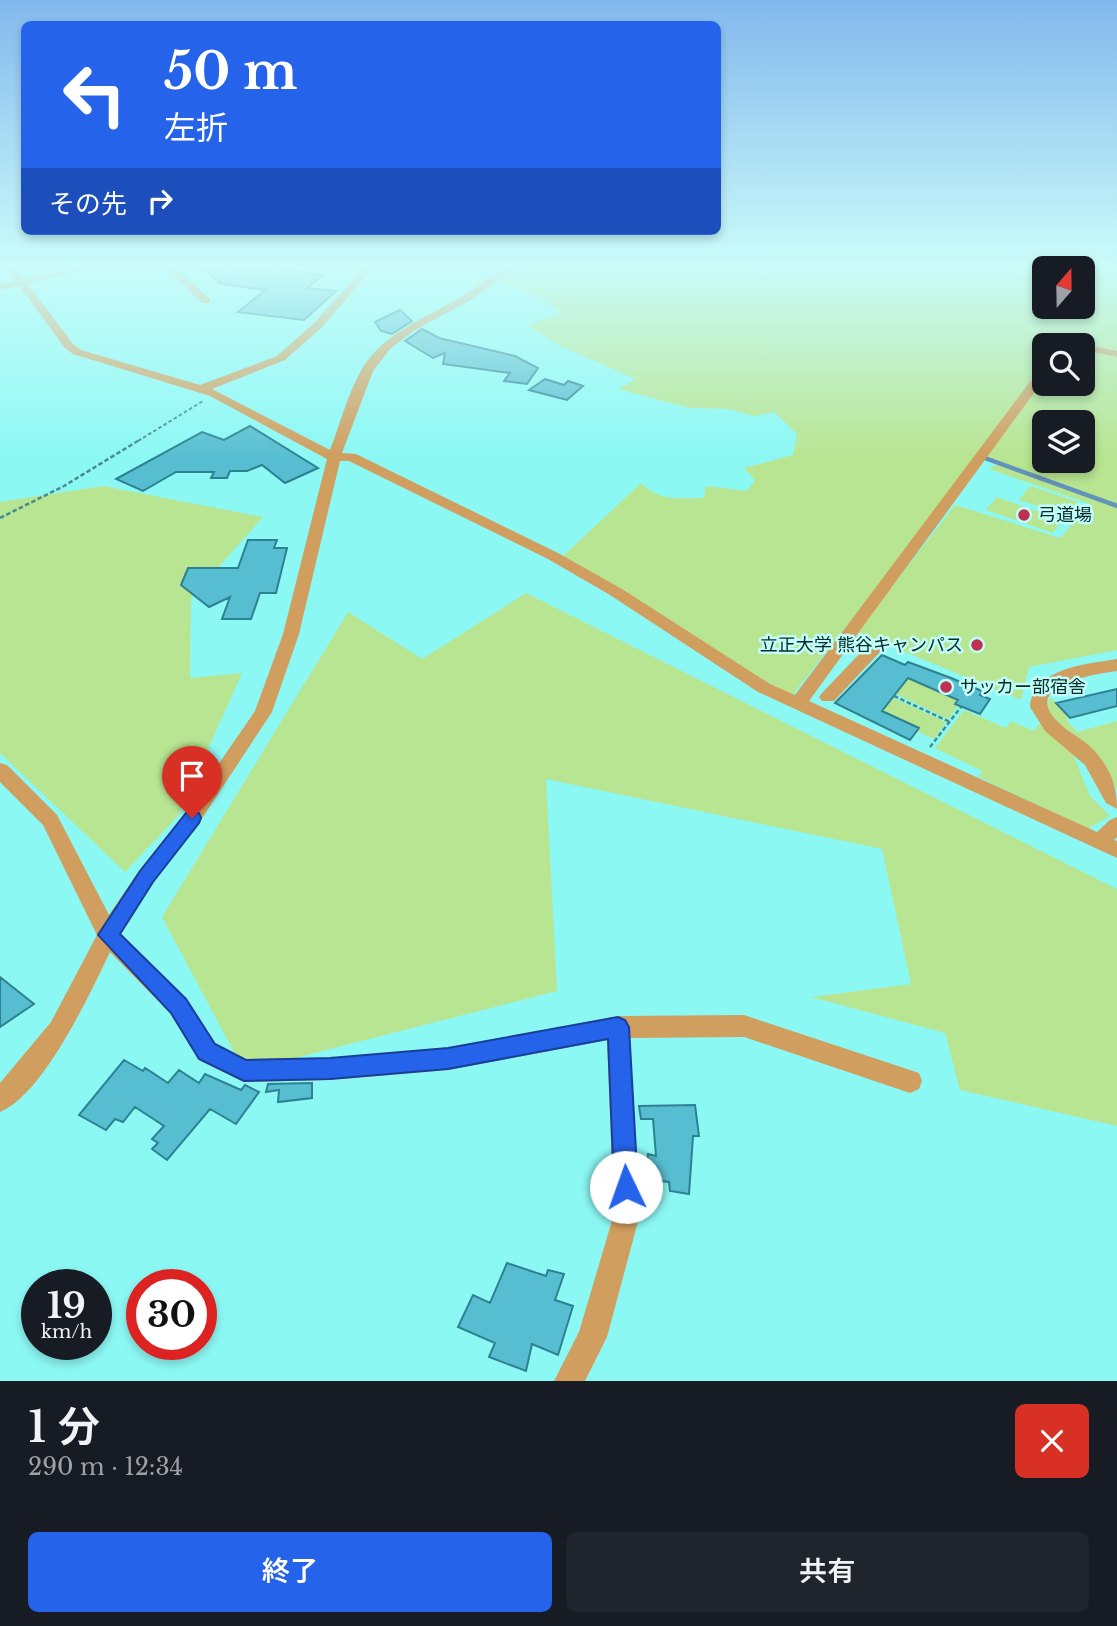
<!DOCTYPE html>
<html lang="ja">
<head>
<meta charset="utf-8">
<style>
  :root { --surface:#171b24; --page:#20242c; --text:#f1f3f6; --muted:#9ea1a6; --accent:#2563eb }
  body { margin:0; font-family:"Libre Baskerville","Noto Sans JP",serif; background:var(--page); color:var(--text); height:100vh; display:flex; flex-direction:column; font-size:26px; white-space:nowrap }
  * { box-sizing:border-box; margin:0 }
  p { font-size:23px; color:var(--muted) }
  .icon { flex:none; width:38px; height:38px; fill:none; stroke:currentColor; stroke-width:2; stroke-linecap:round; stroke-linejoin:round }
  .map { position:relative; height:1381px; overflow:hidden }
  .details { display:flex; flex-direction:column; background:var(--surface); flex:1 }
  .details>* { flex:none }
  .hud { position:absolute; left:21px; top:21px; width:700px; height:214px; border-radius:10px; box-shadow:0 4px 10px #0003; background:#2563eb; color:#fff; overflow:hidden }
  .needle { width:46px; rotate:20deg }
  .buttons { position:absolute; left:1032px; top:256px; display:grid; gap:14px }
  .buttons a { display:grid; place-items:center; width:63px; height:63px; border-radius:10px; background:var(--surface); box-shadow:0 4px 10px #0003; font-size:35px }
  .speed { position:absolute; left:21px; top:1269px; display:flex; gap:14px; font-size:35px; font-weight:700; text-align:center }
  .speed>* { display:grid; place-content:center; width:91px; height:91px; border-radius:50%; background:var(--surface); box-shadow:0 4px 10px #0003; line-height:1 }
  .speed small { font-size:18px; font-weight:400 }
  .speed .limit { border:10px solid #d22; background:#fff; color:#111 }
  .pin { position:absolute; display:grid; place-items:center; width:60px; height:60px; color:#fff; margin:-72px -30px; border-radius:50% 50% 50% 0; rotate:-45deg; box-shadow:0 0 7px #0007 }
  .pin .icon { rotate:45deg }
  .me { position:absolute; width:77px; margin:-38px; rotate:357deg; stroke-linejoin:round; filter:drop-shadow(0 0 5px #0008) }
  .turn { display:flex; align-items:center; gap:24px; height:147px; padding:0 28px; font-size:32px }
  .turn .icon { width:91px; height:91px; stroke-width:2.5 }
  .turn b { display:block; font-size:49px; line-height:60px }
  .then { display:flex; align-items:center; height:66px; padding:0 28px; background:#0003; gap:14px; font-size:26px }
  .round { display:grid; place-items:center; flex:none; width:74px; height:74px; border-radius:10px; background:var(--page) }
  .headline { display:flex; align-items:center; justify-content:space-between; height:119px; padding:0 28px }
  h1 { font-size:42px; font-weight:600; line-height:52px }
  .button { display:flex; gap:14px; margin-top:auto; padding:14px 28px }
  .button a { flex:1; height:80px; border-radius:10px; background:var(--accent); color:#fff; font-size:28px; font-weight:600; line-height:80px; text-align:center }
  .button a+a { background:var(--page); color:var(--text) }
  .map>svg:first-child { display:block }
  .green { fill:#b8e592; fill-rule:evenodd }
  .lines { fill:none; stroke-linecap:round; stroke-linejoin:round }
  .stream { stroke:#6392ba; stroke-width:4.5 }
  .building { fill:#57bed1; stroke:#2e8190; stroke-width:2 }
  .path-far1 { stroke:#468d8a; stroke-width:2; stroke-dasharray:3.5 2.5; stroke-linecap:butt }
  .path { stroke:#468d8a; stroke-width:2.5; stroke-dasharray:4.5 2.5; stroke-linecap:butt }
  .minor { fill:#d09e5e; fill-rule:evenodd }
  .route { fill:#2563eb; stroke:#184099; stroke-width:2 }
  .poi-dot { fill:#bf2f52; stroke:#c1fefa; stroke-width:2.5 }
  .labels { text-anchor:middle; stroke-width:5; stroke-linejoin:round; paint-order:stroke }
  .poi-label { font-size:18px; fill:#052a28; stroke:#c1fefa; text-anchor:start }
</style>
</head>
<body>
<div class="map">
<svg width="1117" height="1381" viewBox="0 0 1117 1381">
  <rect width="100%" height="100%" fill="#8cf8f4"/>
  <!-- green -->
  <path class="green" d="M 522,264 L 906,264 L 931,272 L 937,264 L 1117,264 L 1117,353 L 1066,343 L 1045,345 L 1045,363 L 1023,393 L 885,577 L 791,697 L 562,557 L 641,483 C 661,502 677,498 704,498 L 706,486 L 747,491 L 755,480 L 744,468 L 793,455 L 797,434 L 774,412 L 754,416 L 728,409 L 689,408 L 619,389 L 635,379 L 555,343 L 527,325 L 562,313 L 543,299 L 500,281 ZM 1045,268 L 1083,268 L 1083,306 L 1045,306 Z
    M 1083,348 L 1117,355 L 1117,650 L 1029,667 L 1021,700 L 857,632 L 955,505 L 1060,538 L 1090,504 L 989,469 L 1000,463 L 985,458 L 1045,372 L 1045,383 L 1083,383 ZM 1045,422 L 1083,422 L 1083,460 L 1045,460 Z
    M 103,486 L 263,517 L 191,598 L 190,678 L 242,673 L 178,816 L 125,872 L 0,753 L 0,502 Z
    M 1030,486 L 1078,502 L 1068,516 L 1019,500 Z
    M 997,497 L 1062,520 L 1053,533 L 986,510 Z
    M 526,593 L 1117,889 L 1117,1126 L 960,1090 L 945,1033 L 811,997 L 911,984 L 882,849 L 546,779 L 557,991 L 244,1071 L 162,917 L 348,612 L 422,659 Z
    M 903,676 L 958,700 L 955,704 L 959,705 L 948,719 L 896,694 L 900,689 L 896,687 Z
    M 867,696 L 887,705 L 893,698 L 946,722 L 934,739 L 916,731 L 918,727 L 863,702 Z
    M 1051,697 L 1070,718 L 1066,719 L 1077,732 L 1117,721 L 1117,790 L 1100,757 L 1048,715 L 1047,706 Z
    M 964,710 L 1006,728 L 1011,721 L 1034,731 L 1039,724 L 1070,747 L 1090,796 L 1110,816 L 1087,829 L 979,777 L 982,771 L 935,748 Z"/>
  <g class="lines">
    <!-- stream -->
    <path class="stream" d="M 982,457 L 1117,506"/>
  </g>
  <!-- building -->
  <path class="building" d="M 197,264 L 223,264 L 234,272 L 246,264 L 323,275 L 307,288 L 336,291 L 304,320 L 238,312 L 265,290 L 217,283 L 220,282 Z
    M 400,310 L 412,321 L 392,334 L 381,331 L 375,322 Z
    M 422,329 L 439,338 L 515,356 L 538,368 L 527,384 L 504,381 L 510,373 L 443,364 L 445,353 L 433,358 L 405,341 Z
    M 545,379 L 564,385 L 568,381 L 583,386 L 567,400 L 529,390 Z
    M 250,426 L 318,468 L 285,483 L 262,465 L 247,471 L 230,471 L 227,478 L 211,478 L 214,472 L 176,472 L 143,491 L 116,479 L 202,432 L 224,440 Z
    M 248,540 L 277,540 L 274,548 L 287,548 L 276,593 L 260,593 L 251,619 L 222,619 L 230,597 L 209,607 L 181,585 L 188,568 L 238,568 Z
    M 882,655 L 905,665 L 908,662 L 951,678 L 982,691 L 980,695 L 990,699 L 980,714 L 955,704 L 958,700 L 908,678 L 882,711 L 919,728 L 910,740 L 835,703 Z
    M 1117,689 L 1117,706 L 1070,718 L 1056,703 Z
    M 0,977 L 34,1004 L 0,1027 Z
    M 124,1060 L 143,1071 L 145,1068 L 168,1083 L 179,1070 L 199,1083 L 205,1074 L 241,1090 L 245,1085 L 259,1092 L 236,1124 L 210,1109 L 167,1160 L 152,1149 L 158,1143 L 152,1139 L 164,1126 L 135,1107 L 123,1122 L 115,1119 L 106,1130 L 79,1115 Z
    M 312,1083 L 312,1098 L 278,1102 L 279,1090 L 266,1092 L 268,1084 Z
    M 695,1105 L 699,1136 L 693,1136 L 689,1194 L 670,1191 L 669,1182 L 645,1179 L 648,1154 L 656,1156 L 653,1119 L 641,1119 L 639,1106 Z
    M 507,1263 L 546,1276 L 548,1270 L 564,1274 L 555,1300 L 573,1306 L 558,1355 L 532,1344 L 526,1371 L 489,1357 L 495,1343 L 458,1327 L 473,1295 L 490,1303 Z"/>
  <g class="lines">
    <!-- path-far1 -->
    <path class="path-far1" d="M 138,441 L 203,401"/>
    <!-- path -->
    <path class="path" d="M 0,518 L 64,486 L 141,439
      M 894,696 L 950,722
      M 930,747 L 961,707"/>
    <!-- minor -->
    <path class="minor" d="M 3,264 L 13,264 L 24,279 L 93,264 L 111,264 L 28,284 L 73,344 L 81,350 L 200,385 L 277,356 L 313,324 L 367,264 L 377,264 L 321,328 L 285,360 L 212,389 L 330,450 C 340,424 348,393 362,369 C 384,332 426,318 461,297 C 480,286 500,264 522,264 L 469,301 L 415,330 L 390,349 L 373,371 L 342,453 L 356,454 L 558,553 L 622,589 L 770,684 L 795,695 L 1041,367 L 1045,366 L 1045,378 L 856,636 L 879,645 L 881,649 L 879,653 L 834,701 L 822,701 L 819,697 L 822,693 L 862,651 L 849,646 L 809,701 L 1097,832 L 1110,820 L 1117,817 L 1117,837 L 1114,840 L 1117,841 L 1117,858 L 758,692 L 610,595 L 548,559 L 349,461 L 340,461 L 299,634 L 272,712 L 199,823 L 153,883 L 121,934 L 186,999 L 215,1044 L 246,1059 L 330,1058 L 448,1048 L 618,1016 L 744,1015 L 919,1073 L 922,1081 L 919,1089 L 910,1093 L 744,1037 L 630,1038 L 640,1214 L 607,1337 L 585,1381 L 554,1381 L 579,1332 L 614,1214 L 607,1040 L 448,1070 L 330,1080 L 244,1082 L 199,1060 L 170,1013 L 110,952 C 90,994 43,1095 0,1112 L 0,1083 L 51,1022 L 97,935 L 43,825 L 0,782 L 0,763 L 7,765 L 57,815 L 109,915 L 139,871 L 185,813 L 255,711 L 283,634 L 327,459 L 210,396 L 73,354 L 65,348 L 19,286 L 0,290 L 0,284 L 15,281 Z
      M 161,264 L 172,264 L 210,299 L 210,303 L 202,303 Z
      M 1065,342 L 1074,343 L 1075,345 L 1060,345 Z
      M 1083,344 L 1117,351 L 1117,357 L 1083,350 L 1083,345 L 1079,345 Z
      M 1117,659 L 1117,671 C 1095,674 1021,685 1057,721 C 1069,734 1087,740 1098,755 C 1112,772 1117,789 1117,809 L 1106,803 L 1085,765 L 1045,731 L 1030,707 C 1033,668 1086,664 1117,659 Z"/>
  </g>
  <!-- sky -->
  <linearGradient id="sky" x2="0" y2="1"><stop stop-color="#83b8ee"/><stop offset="0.58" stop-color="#cbfcfa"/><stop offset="1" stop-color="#cbfcfa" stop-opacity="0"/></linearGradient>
  <rect width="1117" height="457" fill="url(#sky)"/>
  <!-- route -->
  <path class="route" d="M 192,811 L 199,813 L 201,818 L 199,823 L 153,882 L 120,934 L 186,999 L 215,1044 L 246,1060 L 330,1058 L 448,1048 L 618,1017 L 625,1020 L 629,1027 L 638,1187 L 634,1196 L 626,1199 L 617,1196 L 614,1187 L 608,1039 L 448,1069 L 330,1079 L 244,1081 L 199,1059 L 171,1013 L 98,935 L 140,871 L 186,813 Z"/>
  <!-- markers -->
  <g class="poi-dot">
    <circle cx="1024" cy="515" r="7"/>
    <circle cx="977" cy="645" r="7"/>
    <circle cx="946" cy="687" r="7"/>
  </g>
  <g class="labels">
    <!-- poi labels -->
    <g class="poi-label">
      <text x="1038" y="521">弓道場</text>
      <text x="963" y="651" text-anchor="end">立正大学 熊谷キャンパス</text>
      <text x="960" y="693">サッカー部宿舎</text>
    </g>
  </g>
</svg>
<div class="buttons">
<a><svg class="needle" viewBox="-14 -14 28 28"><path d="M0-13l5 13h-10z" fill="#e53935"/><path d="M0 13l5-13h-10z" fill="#9ea1a6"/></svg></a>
<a><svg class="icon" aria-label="search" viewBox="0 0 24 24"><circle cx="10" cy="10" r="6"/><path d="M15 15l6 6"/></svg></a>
<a><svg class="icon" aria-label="layers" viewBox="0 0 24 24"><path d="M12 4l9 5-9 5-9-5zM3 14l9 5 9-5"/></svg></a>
</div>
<div class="speed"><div>19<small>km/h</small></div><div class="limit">30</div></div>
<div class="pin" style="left:192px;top:818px;background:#d93025"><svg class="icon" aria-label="arrive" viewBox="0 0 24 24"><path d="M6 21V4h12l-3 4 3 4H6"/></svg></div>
<svg class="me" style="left:626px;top:1187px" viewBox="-20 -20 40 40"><circle r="19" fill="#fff"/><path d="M0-13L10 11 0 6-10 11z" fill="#2563eb"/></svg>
<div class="hud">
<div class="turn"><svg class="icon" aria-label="left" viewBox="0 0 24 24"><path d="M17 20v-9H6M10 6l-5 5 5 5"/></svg><div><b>50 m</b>左折</div></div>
<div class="then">その先<svg class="icon" aria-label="right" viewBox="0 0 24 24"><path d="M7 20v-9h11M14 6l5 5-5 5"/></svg></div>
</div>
</div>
<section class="details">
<div class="headline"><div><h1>1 分</h1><p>290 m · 12:34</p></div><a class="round" style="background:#d93025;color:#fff"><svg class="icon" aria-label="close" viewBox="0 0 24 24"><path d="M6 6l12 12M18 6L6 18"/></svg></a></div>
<div class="button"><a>終了</a><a>共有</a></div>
</section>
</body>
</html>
